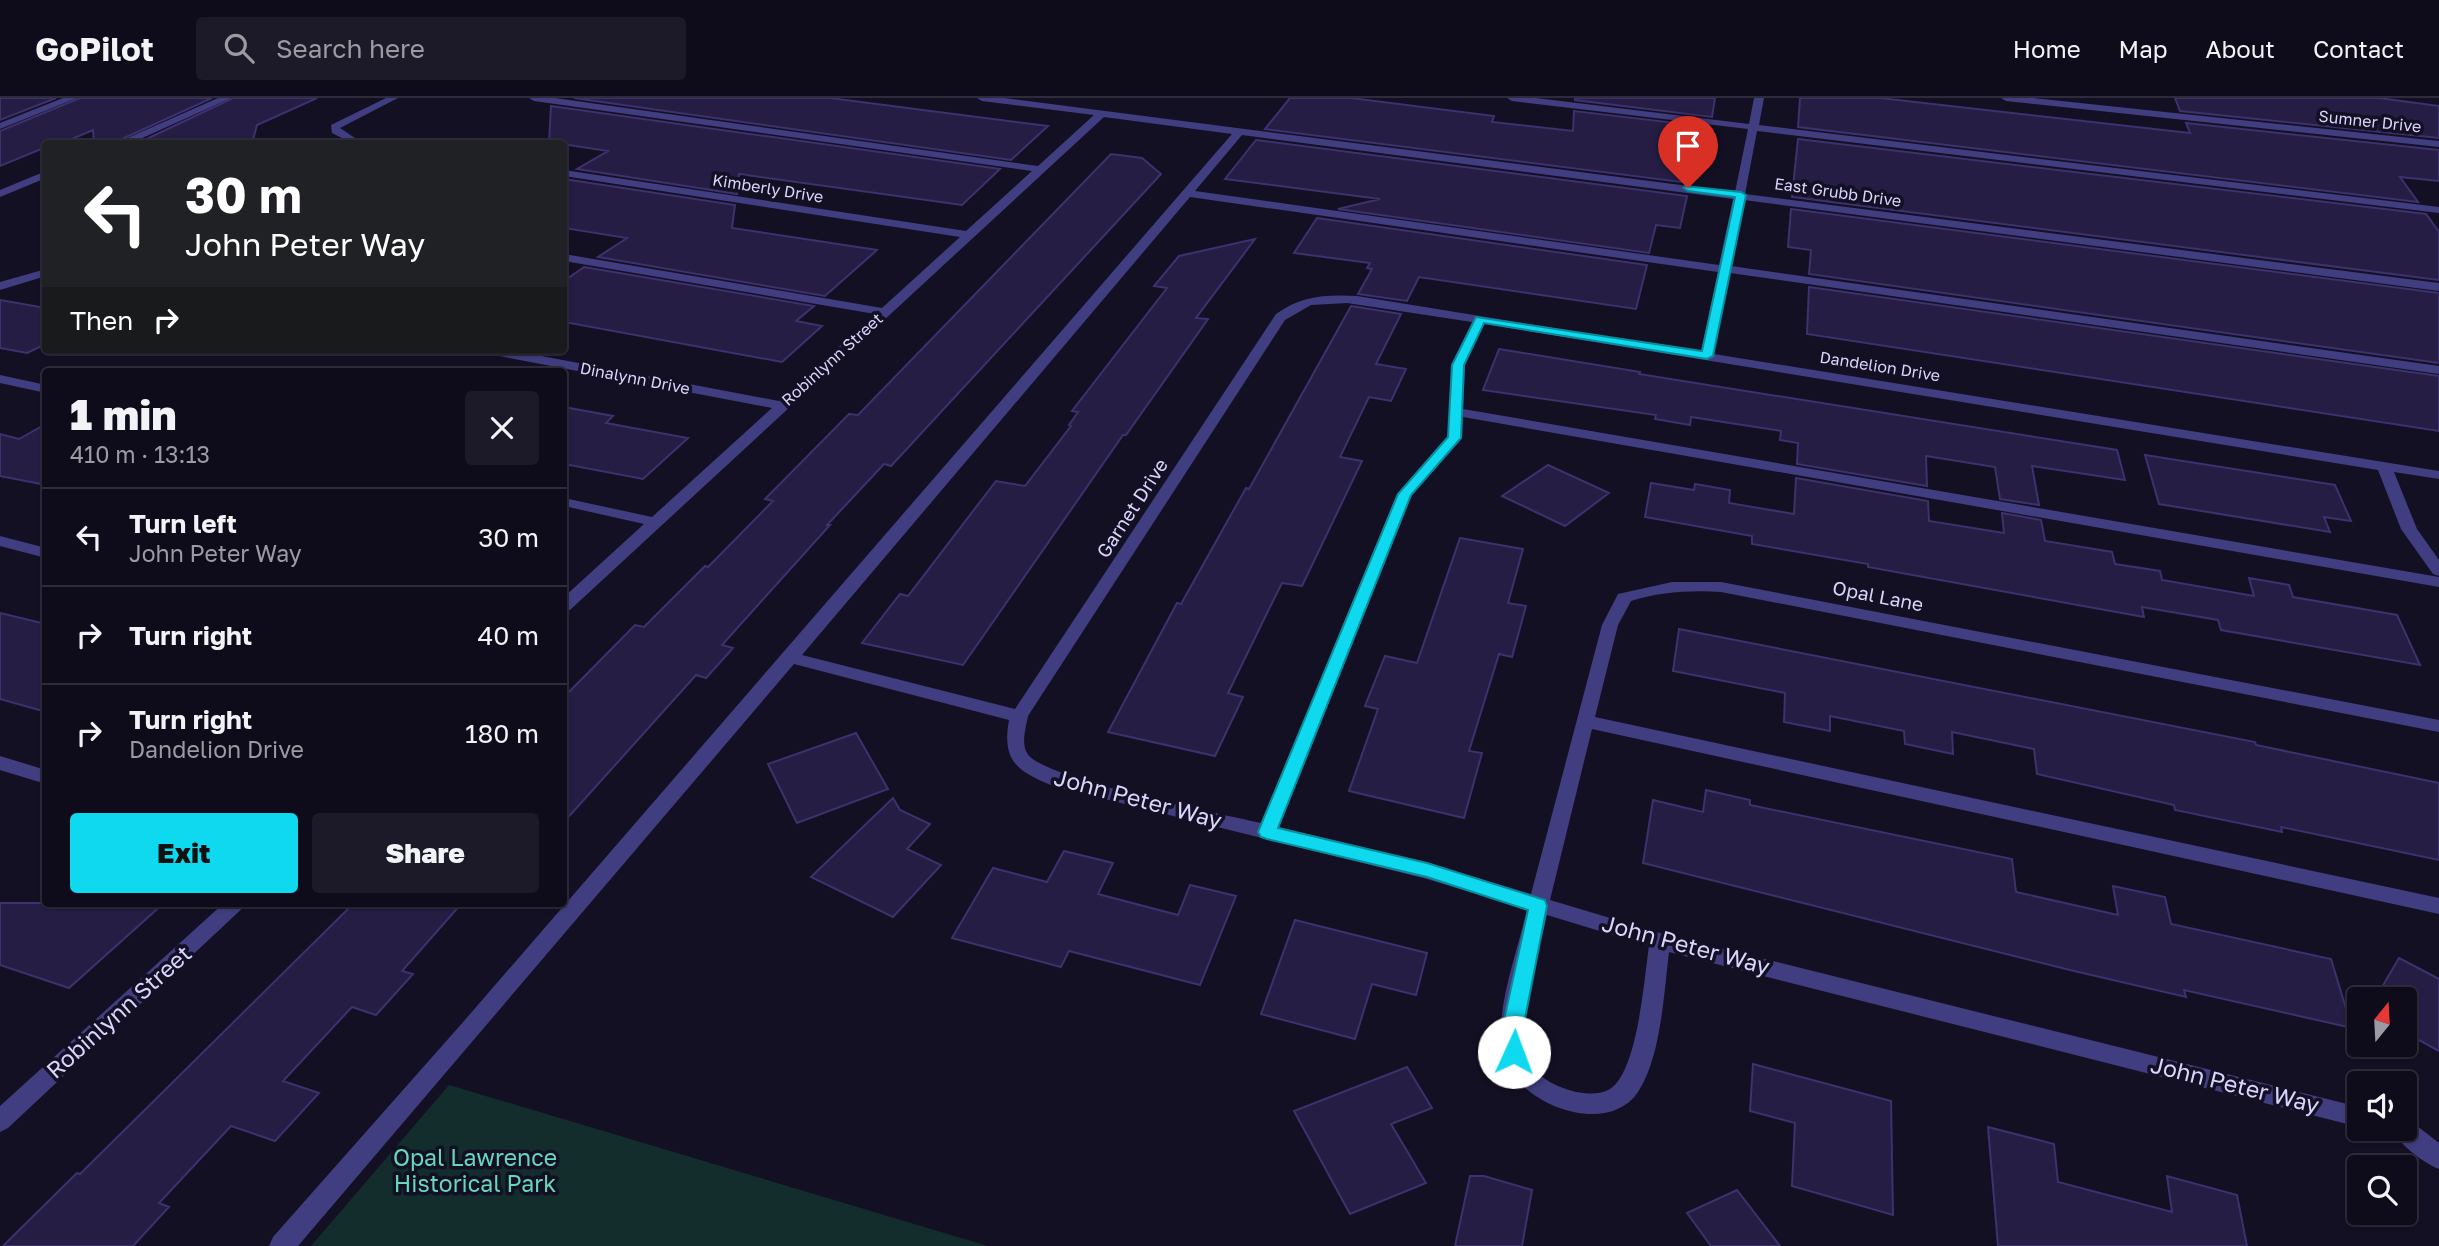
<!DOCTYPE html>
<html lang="en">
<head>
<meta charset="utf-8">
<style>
  :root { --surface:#0e0c1b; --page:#1c1a28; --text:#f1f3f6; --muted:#9b9ba3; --line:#2e2c3a; --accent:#0fd9ef }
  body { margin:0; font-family:"Golos Text",sans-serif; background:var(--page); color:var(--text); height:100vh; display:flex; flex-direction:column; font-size:26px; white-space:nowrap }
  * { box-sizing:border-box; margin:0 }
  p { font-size:23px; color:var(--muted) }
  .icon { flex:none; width:38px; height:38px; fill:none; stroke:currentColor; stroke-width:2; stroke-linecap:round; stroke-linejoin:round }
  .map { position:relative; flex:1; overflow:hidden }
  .drawer { position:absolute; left:42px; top:270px; width:525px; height:539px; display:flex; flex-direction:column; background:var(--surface); border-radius:7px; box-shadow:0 2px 5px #0004,0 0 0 2px var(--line) }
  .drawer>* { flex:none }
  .top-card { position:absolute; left:42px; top:42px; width:525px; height:214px; border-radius:7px; box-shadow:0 2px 5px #0004,0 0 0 2px var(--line); background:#202124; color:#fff; overflow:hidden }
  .needle { width:46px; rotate:18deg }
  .controls { position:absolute; left:2347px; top:889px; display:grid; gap:14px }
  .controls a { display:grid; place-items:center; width:70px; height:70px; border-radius:7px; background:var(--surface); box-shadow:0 2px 5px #0004,0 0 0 2px var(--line); font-size:35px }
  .pin { position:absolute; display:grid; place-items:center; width:60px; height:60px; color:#fff; margin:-72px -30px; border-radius:50% 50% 50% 0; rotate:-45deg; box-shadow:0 0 7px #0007 }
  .pin .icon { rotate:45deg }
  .me { position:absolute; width:77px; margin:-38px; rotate:2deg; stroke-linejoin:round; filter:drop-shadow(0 0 5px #0008) }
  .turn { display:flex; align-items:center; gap:24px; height:147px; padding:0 28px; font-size:32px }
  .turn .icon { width:91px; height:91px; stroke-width:2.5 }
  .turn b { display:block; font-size:49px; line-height:60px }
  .then { display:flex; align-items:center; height:66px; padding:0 28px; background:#0003; gap:14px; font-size:26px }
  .round { display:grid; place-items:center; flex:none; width:74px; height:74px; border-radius:7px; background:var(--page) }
  .head { display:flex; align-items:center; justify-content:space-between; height:119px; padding:0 28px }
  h1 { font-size:42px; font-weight:800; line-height:52px }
  .cta { display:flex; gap:14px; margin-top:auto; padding:14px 28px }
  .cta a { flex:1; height:80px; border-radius:7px; background:var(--accent); color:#111; font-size:28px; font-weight:800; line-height:80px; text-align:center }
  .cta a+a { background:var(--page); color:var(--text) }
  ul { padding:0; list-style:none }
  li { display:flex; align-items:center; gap:21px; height:98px; padding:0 28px; border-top:2px solid var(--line) }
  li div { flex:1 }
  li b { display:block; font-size:26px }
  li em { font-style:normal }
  header { display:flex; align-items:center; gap:42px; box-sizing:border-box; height:98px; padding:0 35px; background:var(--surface); border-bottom:2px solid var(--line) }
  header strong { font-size:33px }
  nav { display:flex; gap:38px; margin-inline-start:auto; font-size:24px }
  .search { width:490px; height:63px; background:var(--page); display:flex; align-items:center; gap:18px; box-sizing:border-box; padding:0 24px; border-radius:7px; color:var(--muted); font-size:26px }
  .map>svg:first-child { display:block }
  .green { fill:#132d2c }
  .building { fill:#251d43; stroke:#3d316e; stroke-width:2 }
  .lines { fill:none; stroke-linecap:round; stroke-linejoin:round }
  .minor { fill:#403e80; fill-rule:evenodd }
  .route { fill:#0fd9ef; stroke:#0a8d9b; stroke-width:2 }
  .labels { text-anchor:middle; stroke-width:7; stroke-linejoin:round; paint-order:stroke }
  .far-street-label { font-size:16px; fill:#dad5fc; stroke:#131024 }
  .street-label { font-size:19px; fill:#dad5fc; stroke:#131024 }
  .near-street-label { font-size:23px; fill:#dad5fc; stroke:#131024 }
  .near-park-label { font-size:23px; fill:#65d8bb; stroke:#131024 }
</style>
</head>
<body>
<header>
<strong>GoPilot</strong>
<div class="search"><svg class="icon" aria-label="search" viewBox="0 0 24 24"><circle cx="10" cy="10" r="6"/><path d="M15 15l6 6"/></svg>Search here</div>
<nav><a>Home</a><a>Map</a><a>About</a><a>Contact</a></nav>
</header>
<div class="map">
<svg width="2439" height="1148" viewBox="0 0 2439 1148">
  <rect width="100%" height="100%" fill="#131024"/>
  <!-- green -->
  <path class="green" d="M 449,987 L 988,1148 L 311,1148 Z"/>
  <!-- building -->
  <path class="building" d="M 0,0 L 56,0 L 0,22 Z
    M 80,0 L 212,0 L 111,46 L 94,46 L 93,32 L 60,46 L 46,46 L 46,49 L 0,68 L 0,33 Z
    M 233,0 L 317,0 L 257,27 L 252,46 L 136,46 Z
    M 574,0 L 830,0 L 1048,28 L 1011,62 Z
    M 1290,0 L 1351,0 L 1494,18 L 1492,24 L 1573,33 L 1574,13 L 1710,29 L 1702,68 L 1693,67 L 1689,85 L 1265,31 Z
    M 1575,0 L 1715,0 L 1712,19 L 1575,2 Z
    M 1800,0 L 1880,0 L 2190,35 L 2186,25 L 2439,52 L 2439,83 L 2400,79 L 2418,104 L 1798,29 Z
    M 2175,0 L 2379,0 L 2439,8 L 2439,40 L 2180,13 Z
    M 551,8 L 1000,71 L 962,107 L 739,76 L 737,96 L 577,71 L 608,53 L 549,44 Z
    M 1798,41 L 2426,116 L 2439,134 L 2439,182 L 1792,99 Z
    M 1256,42 L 1687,98 L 1680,130 L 1656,127 L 1649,155 L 1338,111 L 1380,101 L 1225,81 Z
    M 1111,56 L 1142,60 L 1161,76 L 891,368 L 884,366 L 827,427 L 830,427 L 722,547 L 733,550 L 706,580 L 696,577 L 564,724 L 564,599 L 635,527 L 644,529 L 705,468 L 708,469 L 773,403 L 765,401 L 849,316 L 858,317 Z
    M 564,81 L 735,107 L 732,130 L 877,152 L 825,198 L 598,159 L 627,140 L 564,130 Z
    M 1791,111 L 2439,195 L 2439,265 L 1809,176 L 1811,152 L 1788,149 Z
    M 1317,120 L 1647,167 L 1636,211 L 1419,179 L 1407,203 L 1358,196 L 1372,171 L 1367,170 L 1370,165 L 1294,155 Z
    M 1255,141 L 1196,220 L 1208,221 L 1126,337 L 1123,337 L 963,567 L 862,545 L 900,496 L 908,498 L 996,383 L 1025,388 L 1071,328 L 1069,327 L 1078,314 L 1072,313 L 1167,190 L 1154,188 L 1179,158 Z
    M 584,169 L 814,208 L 796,223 L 822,228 L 782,264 L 564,224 L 564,183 Z
    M 1809,189 L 2439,278 L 2439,333 L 1807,236 Z
    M 0,202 L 46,210 L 46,246 L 27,255 L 0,250 Z
    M 1351,208 L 1401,216 L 1376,266 L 1406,271 L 1391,303 L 1369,299 L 1340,359 L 1362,363 L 1302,488 L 1282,485 L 1270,509 L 1228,595 L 1243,599 L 1215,658 L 1108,634 L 1177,505 L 1181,506 L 1246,390 L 1249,391 Z
    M 1499,251 L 1640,274 L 1639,276 L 2117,352 L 2125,382 L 2032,368 L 2039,407 L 2000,401 L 1995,369 L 1926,358 L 1927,388 L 1797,366 L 1798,345 L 1780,342 L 1781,333 L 1691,319 L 1690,327 L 1655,321 L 1656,317 L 1483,292 Z
    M 564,309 L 613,318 L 606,325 L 688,340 L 643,381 L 564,366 Z
    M 46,326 L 46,387 L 0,378 L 0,336 L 19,341 Z
    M 2145,357 L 2335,387 L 2351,423 L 2324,419 L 2330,434 L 2159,406 Z
    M 1548,367 L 1609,395 L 1565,428 L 1502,398 Z
    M 1796,380 L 1928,403 L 1929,423 L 2004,435 L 2002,415 L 2041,422 L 2045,443 L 2112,454 L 2115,466 L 2160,473 L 2162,482 L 2254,498 L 2249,480 L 2289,487 L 2293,499 L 2397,517 L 2420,567 L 2221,532 L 2218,522 L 2142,509 L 2144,519 L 1868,469 L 1868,466 L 1752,446 L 1752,438 L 1645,419 L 1651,385 L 1694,392 L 1695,386 L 1730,392 L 1729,405 L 1794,416 Z
    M 1460,440 L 1523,451 L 1508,505 L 1526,508 L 1512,559 L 1499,556 L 1469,653 L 1482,655 L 1464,720 L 1349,693 L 1378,611 L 1365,608 L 1385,558 L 1417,565 Z
    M 0,515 L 46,526 L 46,614 L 0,601 Z
    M 1679,531 L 2255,644 L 2256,647 L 2439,685 L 2439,762 L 2281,729 L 2282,734 L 2175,712 L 2174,707 L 2037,676 L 2034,651 L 1952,634 L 1953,656 L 1905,646 L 1904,633 L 1830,618 L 1830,633 L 1784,624 L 1785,595 L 1673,573 Z
    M 856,635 L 888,691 L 797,725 L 768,666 Z
    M 1706,692 L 1750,702 L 1750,707 L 2012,761 L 2016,794 L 2118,817 L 2113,788 L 2165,799 L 2171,826 L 2331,861 L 2352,930 L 2184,892 L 2186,899 L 2074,873 L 1643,765 L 1653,702 L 1703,714 Z
    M 893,700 L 900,712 L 930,726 L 907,751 L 941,767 L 893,819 L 811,779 Z
    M 1064,753 L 1113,765 L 1098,796 L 1178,817 L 1190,787 L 1236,798 L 1200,887 L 1069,853 L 1061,869 L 952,840 L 993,770 L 1047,784 Z
    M 0,805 L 164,805 L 69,890 L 0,867 Z
    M 354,805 L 462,805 L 402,873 L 413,876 L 376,917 L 352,909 L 283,983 L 319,995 L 275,1043 L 231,1028 L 159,1105 L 169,1109 L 133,1148 L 3,1148 L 77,1075 L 80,1076 Z
    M 1295,822 L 1427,855 L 1416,897 L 1372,886 L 1355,941 L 1261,916 Z
    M 2399,860 L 2439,881 L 2439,953 L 2404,934 L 2404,901 L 2375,901 Z
    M 1753,966 L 1891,1003 L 1893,1117 L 1792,1088 L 1795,1025 L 1750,1013 Z
    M 1407,969 L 1432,1010 L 1391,1026 L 1426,1085 L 1350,1116 L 1294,1013 Z
    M 1988,1029 L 2054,1046 L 2058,1084 L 2172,1114 L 2167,1078 L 2237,1097 L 2247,1148 L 1998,1148 Z
    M 1470,1078 L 1484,1078 L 1532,1092 L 1522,1148 L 1455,1148 Z
    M 1737,1092 L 1780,1148 L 1711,1148 L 1687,1115 Z"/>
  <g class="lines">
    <!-- minor -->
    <path class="minor" d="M 63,0 L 77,0 L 0,31 L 0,25 Z
      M 218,0 L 231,0 L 129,46 L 114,46 Z
      M 386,0 L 398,0 L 340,30 L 355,40 L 377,46 L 352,45 L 332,35 L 331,27 Z
      M 529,0 L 555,0 L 1038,68 L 1094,17 L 982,3 L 977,0 L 1004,0 L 1735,94 L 1748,31 L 1512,3 L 1507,0 L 1536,0 L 1749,26 L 1754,0 L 1764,0 L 1759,27 L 2439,109 L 2439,115 L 1757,33 L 1745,96 L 2439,185 L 2439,193 L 1744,102 L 1731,168 L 2439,268 L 2439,276 L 1730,175 L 1714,256 L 2439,373 L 2439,381 L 2394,374 L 2417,431 L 2439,462 L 2439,478 L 2433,476 L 2401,431 L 2378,372 L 1484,226 L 1465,267 L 1463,311 L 2439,479 L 2439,489 L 1463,319 L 1462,340 L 1412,397 L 1279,729 L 1427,765 L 1531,796 L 1602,527 L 1618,496 L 1672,484 L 1721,484 L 2439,622 L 2439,634 L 1721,494 C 1690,492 1660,494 1631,503 L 1618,527 L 1595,619 L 2439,800 L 2439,816 L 1592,631 L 1550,802 L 1660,835 L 2359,1009 L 2359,1029 L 1669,854 C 1664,895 1661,959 1638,994 C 1606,1042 1511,1004 1502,953 C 1495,910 1518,853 1527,811 L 1427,781 L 1056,689 C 1020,674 1001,666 1009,622 L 794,566 L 298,1148 L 269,1148 L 273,1139 L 464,923 L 1232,36 L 1104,19 L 570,512 L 564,513 L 564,499 L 644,426 L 564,408 L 564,400 L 652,419 L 772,310 L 489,256 L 482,252 L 510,252 L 779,303 L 875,216 L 564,163 L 564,156 L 882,210 L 960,139 L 564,78 L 564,72 L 966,133 L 1032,73 L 534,3 ZM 1242,37 L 1733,101 L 1719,167 L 1195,93 ZM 1190,99 L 1718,174 L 1701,254 L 1357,198 C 1327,196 1300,198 1276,216 L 1015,611 L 802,557 ZM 1347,205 L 1472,224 L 1451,267 L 1448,339 L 1397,396 L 1261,725 C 1226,717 1039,680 1027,655 C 1021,645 1026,629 1028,618 L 1285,222 L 1311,207 ZM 1547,817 L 1649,848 C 1644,881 1638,973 1610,991 C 1598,999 1575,995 1563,990 C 1547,984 1529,972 1525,955 C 1517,911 1538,860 1547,817 Z
      M 2001,0 L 2033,0 L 2439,43 L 2439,49 L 2006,3 Z
      M 46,73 L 46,80 L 0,99 L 0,92 Z
      M 46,171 L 46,178 L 0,192 L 0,184 Z
      M 0,277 L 46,287 L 46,295 L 0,285 Z
      M 0,438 L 46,450 L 46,460 L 0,448 Z
      M 0,658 L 46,672 L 46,686 L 0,672 Z
      M 224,805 L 248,805 L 8,1030 L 0,1034 L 0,1008 Z
      M 2404,1021 L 2412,1024 L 2439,1045 L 2439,1071 C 2423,1065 2399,1046 2392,1031 L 2404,1031 Z"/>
  </g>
  <!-- route -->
  <path class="route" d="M 1685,88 L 1741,94 L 1746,97 L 1713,258 L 1707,261 L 1484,225 L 1464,267 L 1461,340 L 1411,397 L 1278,730 L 1427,765 L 1545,802 L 1547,808 L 1522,936 L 1524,954 L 1521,960 L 1514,963 L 1506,960 L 1501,936 L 1528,812 L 1427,779 L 1267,741 L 1261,739 L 1258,734 L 1398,396 L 1448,339 L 1452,267 L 1476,219 L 1702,253 L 1735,99 L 1688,93 L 1683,90 Z"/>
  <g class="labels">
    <!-- far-street labels -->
    <g class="far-street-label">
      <text transform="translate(2370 23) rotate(6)" y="6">Sumner Drive</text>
      <text transform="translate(768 90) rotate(9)" y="6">Kimberly Drive</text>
      <text transform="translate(1838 94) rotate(8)" y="6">East Grubb Drive</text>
      <text transform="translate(832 261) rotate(-42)" y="6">Robinlynn Street</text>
      <text transform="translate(1880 268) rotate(9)" y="6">Dandelion Drive</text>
      <text transform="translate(635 280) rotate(11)" y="6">Dinalynn Drive</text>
    </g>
    <!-- street labels -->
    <g class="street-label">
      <text transform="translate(1132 410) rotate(-57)" y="7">Garnet Drive</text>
      <text transform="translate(1878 498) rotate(11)" y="7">Opal Lane</text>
    </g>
    <!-- near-street labels -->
    <g class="near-street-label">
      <text transform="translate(1138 701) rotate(15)" y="8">John Peter Way</text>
      <text transform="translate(1686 847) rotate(15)" y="8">John Peter Way</text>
      <text transform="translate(119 914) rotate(-42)" y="8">Robinlynn Street</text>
      <text transform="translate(2235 987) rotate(14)" y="8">John Peter Way</text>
    </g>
    <!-- near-park labels -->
    <g class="near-park-label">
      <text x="475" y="1068">Opal Lawrence<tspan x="475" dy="26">Historical Park</tspan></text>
    </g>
  </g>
</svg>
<div class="controls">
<a><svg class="needle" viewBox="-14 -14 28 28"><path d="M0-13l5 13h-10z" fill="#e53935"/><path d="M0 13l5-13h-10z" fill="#9b9ba3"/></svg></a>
<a><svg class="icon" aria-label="sound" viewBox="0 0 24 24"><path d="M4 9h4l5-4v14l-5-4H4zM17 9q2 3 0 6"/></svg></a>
<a><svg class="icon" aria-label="search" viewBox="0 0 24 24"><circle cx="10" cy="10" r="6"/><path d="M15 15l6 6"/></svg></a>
</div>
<div class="pin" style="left:1688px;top:90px;background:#d93025"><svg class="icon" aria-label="arrive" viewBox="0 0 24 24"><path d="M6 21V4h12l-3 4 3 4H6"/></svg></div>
<svg class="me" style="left:1514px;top:954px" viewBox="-20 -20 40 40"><circle r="19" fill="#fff"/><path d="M0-13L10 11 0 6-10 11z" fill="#0fd9ef"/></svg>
<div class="top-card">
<div class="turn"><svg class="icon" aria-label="left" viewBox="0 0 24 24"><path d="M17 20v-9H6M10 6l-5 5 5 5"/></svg><div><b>30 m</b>John Peter Way</div></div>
<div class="then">Then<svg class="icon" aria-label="right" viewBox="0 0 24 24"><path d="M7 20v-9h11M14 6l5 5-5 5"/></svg></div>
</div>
<section class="drawer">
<div class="head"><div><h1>1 min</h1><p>410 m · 13:13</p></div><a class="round"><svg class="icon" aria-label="close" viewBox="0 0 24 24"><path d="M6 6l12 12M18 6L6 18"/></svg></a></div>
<ul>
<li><svg class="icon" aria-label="left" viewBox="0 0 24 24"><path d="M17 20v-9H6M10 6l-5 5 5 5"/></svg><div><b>Turn left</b><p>John Peter Way</p></div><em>30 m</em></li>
<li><svg class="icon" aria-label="right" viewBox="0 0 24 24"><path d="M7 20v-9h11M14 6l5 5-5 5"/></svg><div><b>Turn right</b></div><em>40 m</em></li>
<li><svg class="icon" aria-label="right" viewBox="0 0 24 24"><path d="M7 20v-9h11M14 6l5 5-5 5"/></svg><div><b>Turn right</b><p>Dandelion Drive</p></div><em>180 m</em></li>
</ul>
<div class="cta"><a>Exit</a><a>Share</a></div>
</section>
</div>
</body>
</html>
